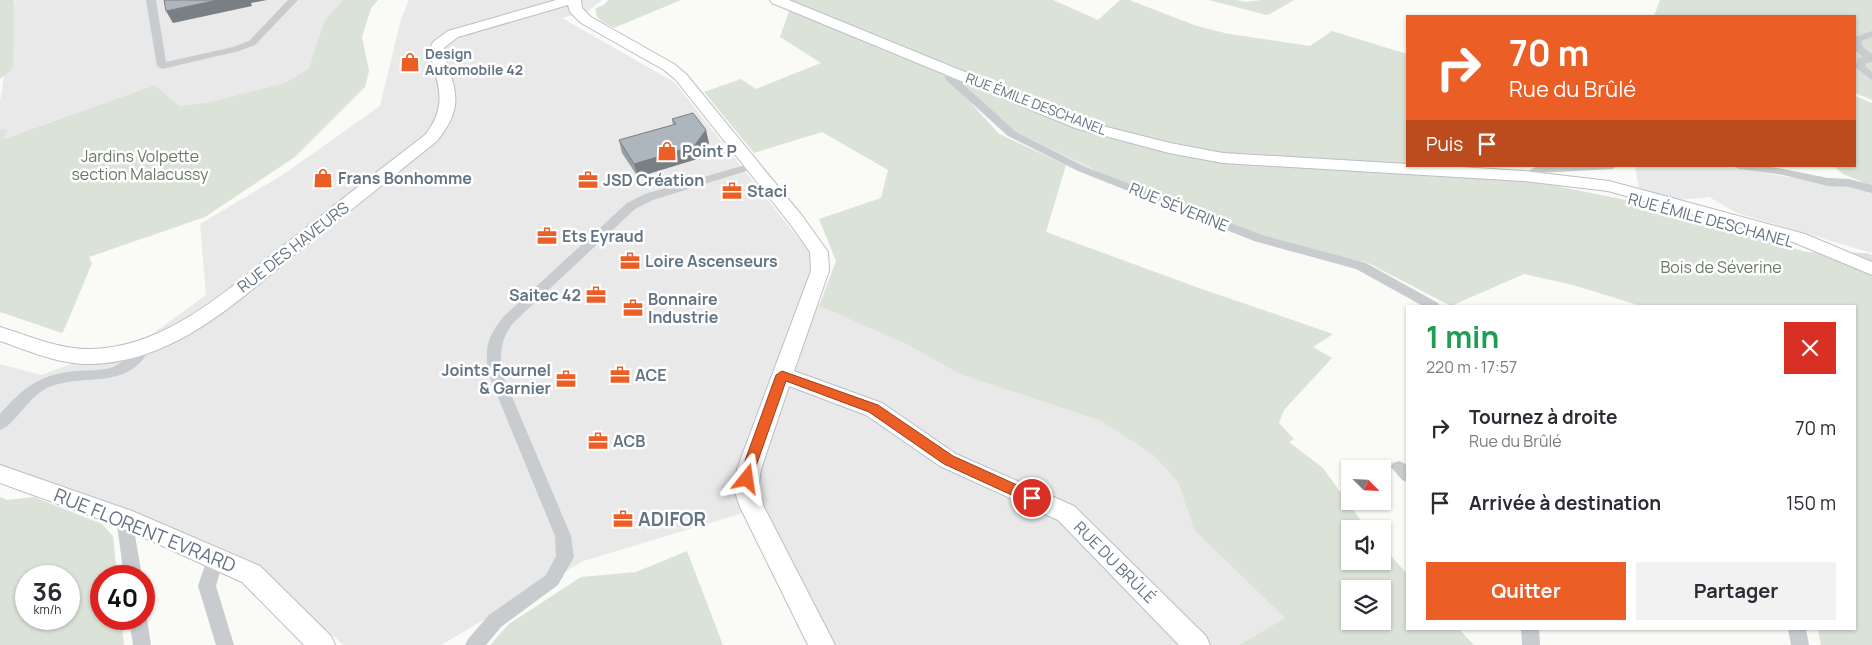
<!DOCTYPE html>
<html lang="fr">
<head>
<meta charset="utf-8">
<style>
  :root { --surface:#fff; --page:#f2f2f3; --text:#2b2b33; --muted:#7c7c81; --accent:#eb5e26 }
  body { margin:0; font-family:Manrope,sans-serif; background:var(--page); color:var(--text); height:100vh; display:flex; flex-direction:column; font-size:19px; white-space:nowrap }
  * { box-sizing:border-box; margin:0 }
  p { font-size:16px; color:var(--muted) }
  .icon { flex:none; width:28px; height:28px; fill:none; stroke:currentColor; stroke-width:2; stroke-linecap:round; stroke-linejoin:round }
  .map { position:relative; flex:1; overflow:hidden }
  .panel { position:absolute; left:1406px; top:305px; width:450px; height:325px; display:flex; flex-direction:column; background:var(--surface); border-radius:0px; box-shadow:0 1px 4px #0004 }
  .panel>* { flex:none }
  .banner { position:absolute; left:1406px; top:15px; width:450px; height:152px; border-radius:0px; box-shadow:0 1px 4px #0004; background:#eb5e26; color:#fff; overflow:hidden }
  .needle { width:32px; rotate:114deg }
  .buttons { position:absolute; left:1341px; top:460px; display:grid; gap:10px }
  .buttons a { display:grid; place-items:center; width:50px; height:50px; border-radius:0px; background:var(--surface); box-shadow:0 1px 4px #0004; font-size:25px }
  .speed { position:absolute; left:15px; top:565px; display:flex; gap:10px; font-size:25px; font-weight:700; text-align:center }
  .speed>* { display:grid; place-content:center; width:65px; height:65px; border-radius:50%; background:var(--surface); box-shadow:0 1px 4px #0004; line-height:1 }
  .speed small { font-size:12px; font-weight:400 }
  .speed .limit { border:8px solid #d22; background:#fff; color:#111 }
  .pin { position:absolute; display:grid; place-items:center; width:42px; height:42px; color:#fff; margin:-21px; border:2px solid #fff; border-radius:50%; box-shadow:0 1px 5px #0007 }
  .me { position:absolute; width:55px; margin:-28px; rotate:15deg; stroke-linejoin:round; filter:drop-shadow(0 0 4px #0008) }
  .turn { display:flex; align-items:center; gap:18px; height:105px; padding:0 20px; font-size:22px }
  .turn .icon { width:65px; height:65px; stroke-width:2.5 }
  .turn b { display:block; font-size:35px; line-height:42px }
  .then { display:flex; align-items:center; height:48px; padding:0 20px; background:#0003; gap:10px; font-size:19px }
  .round { display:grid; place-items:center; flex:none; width:52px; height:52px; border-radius:0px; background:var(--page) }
  .overview { display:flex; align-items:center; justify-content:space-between; height:85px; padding:0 20px }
  h1 { font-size:30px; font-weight:700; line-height:38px; color:#1e9e55 }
  .cta { display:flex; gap:10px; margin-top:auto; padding:10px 20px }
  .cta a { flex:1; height:58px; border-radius:0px; background:var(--accent); color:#fff; font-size:20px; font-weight:700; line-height:58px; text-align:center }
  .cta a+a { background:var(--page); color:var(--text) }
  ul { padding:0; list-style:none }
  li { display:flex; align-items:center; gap:15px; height:75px; padding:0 20px }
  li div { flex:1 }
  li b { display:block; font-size:19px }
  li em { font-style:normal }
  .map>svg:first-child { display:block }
  .built { fill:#e8e9e8 }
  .green { fill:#dbe2d8; fill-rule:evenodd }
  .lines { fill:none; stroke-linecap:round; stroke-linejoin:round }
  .secondary-casing { stroke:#babfc4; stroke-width:2 }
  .street { fill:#c8cccf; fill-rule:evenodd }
  .secondary { fill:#fff; fill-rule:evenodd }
  .wall { fill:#969da3 }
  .shaded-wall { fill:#7a7f84 }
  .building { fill:#aeb6bd; stroke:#7a7f84 }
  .route { fill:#eb5e26; stroke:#993d19 }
  .labels { text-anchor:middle; stroke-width:5; stroke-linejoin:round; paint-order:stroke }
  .far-poi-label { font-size:14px; font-weight:bold; fill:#637484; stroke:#fff; text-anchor:start }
  .far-street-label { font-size:14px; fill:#637484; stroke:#fff }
  .poi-label { font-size:16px; font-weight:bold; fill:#637484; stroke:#fff; text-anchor:start }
  .park-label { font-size:16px; fill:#667b63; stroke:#fff }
  .street-label { font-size:16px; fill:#637484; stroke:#fff }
  .near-poi-label { font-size:19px; font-weight:bold; fill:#637484; stroke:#fff; text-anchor:start }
  .near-street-label { font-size:19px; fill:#637484; stroke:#fff }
</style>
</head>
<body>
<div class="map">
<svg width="1872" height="645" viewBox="0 0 1872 645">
  <rect width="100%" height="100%" fill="#fafaf7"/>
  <!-- built -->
  <path class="built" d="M 15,0 L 343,0 L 324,21 L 309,68 L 285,83 L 210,102 L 179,106 L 155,85 L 2,139 L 8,129 L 0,130 L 0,102 Z
    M 409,0 L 602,0 L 588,11 L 562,18 L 674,82 L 810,253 L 819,306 L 904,343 L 962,375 L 1101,421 L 1153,455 L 1178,482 L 1194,530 L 1285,618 L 1239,645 L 832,645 L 760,508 L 583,561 L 441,645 L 344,645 L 257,568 L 0,470 L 0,364 L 41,375 L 151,335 L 206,295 L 200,224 L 281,176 L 380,106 L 401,19 Z
    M 1722,166 L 1872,191 L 1872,253 L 1737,213 L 1709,197 L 1680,200 L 1639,189 L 1635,167 Z"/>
  <!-- green -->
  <path class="green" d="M 0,0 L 14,0 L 13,68 L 0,79 Z
    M 343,0 L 378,0 L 371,8 L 362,37 L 369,71 L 365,87 L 295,157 L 205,217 L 89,257 L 92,263 L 65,328 L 62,333 L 0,312 L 0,130 L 8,129 L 3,139 L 155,85 L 179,106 L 210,102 L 285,83 L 309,68 L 324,21 Z
    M 608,0 L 681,0 L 614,28 C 605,23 594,20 596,8 L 604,5 Z
    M 785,0 L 1053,0 L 1098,20 L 1120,0 L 1129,0 L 1197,26 L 1229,34 L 1310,46 L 1332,31 L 1407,54 L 1407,165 L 1224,155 L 1104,129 Z
    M 1209,0 L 1236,0 L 1246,2 L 1262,0 L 1294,0 L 1270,14 L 1266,15 Z
    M 1660,0 L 1872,0 L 1872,100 L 1855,93 L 1855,16 L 1654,16 Z
    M 790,8 L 942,71 L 999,134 L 1066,165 L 1046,232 L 1199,288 L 1333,334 L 1313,347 L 1332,358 L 1284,410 L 1279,423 L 1294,439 L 1289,442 L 1323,468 L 1367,529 L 1350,529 L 1350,561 L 1382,561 L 1383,547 L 1407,574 L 1408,629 L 1459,629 L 1474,645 L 1239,645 L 1285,618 L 1194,530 L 1178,482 L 1153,455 L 1101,421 L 962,375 L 904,343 L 819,306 L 836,261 L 819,219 L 881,198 L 888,170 L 822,132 L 754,153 L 704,92 L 741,79 L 756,89 L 821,63 L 780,37 ZM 1350,589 L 1382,589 L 1382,621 L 1350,621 Z
    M 961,80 L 1100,135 L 1221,163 L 1245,163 L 1526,180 L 1646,204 L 1806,252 L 1867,253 L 1872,255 L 1872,645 L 1821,645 L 1818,629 L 1855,629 L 1855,306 L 1641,306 L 1573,285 L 1524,274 L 1451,306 L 1368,263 L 1304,248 L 1250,233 L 1105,175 L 1009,129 L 960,82 Z
    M 1855,96 L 1872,103 L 1872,186 L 1843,174 L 1834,166 L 1855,166 Z
    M 0,497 L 7,500 L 34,497 L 102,524 L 113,536 L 117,576 L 101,576 L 101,619 L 121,619 L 124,645 L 0,645 ZM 26,576 L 69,576 L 69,619 L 26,619 Z
    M 687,551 L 723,645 L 490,645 L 509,624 L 581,577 L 636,572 Z"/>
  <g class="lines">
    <defs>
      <path id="secondary" d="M 556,0 L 581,0 L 582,8 L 591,17 L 674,64 L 686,74 L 803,217 L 828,252 L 829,271 L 794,371 L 882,403 L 956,454 L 1074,506 L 1206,636 L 1210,645 L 1179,645 L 1058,520 L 940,466 L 866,415 L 789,386 L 761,469 L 758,489 L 764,507 L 835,645 L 808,645 L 740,507 L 734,489 L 737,469 L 811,271 L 810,252 L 791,225 L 676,80 L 664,70 L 581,23 L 570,12 L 568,5 L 458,37 L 445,47 L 443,51 C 456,91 465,106 437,141 C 391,178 346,214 300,250 C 239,300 175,362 92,364 C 60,365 29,351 0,341 L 0,327 C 30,336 60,350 92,349 C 169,347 230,287 288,242 C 333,206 379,170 425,135 C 449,105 438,84 429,51 L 433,42 L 448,31 Z
        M 770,0 L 789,0 L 1087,122 L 1170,143 L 1223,153 L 1408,164 L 1408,166 L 1445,166 L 1523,171 L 1609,181 L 1805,234 L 1872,262 L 1872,275 L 1793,242 L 1608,191 L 1523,181 L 1223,163 L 1169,153 L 1075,128 L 772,3 Z
        M 0,465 L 132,511 L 260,566 L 331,636 L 335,645 L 304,645 L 242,582 L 116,525 L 0,483 Z"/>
    </defs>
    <!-- secondary casing -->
    <use href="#secondary" class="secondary-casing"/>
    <!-- street -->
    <path class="street" d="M 146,0 L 156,0 L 166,62 L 233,47 L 249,41 L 288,0 L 298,0 L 255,45 L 239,51 L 162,69 L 157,66 Z
      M 1872,31 L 1872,37 L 1861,41 L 1863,47 L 1872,54 L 1872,62 L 1866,63 L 1865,66 L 1872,72 L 1872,80 L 1855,67 L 1858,58 L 1863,57 L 1855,50 L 1855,37 Z
      M 950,68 L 955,71 L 954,76 L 1016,132 L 1086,167 L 1262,235 L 1366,263 L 1438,303 L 1440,306 L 1423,306 L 1356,269 L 1254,241 L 1078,171 L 1008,136 L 945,79 L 945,71 Z
      M 752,163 L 756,164 L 758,166 L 756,168 L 653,200 L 635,209 L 513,323 C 500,340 500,353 502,373 L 571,536 L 574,557 L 558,585 L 501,627 L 486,645 L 465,645 L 468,639 L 489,615 L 546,575 L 556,556 L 555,536 L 488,373 C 485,347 487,338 503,317 L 627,203 L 645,194 Z
      M 1618,166 L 1612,169 L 1538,173 L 1523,180 L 1517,176 L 1536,167 Z
      M 1733,166 L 1766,166 L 1783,169 L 1828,178 L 1849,179 L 1872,185 L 1872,193 L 1849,187 L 1828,186 L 1783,175 L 1739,169 Z
      M 144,343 L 149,345 L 151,348 C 126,391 90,373 52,386 C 29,393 17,424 0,430 L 0,414 C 24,387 39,375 75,371 C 87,370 99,371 110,368 C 127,363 133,346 144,343 Z
      M 1399,461 L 1408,465 L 1408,482 L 1402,480 L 1391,467 L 1393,463 Z
      M 124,511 L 130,513 L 132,518 L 142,576 L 124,576 L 116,518 L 118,513 Z
      M 215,551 L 221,553 L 224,558 L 216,586 L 234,645 L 216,645 L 198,586 L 209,553 Z
      M 144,613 L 147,619 L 151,645 L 133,645 L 129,619 L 144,619 Z
      M 1521,629 L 1539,629 L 1540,645 L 1522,645 Z
      M 1788,629 L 1806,629 L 1809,645 L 1791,645 Z"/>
    <!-- secondary -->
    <use href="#secondary" class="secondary"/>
  </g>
  <!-- wall -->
  <path class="wall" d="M 672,119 L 709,143 L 697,159 L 638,177 L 622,153 L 619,140 L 673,125 Z"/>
  <!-- shaded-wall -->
  <path class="shaded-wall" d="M 218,0 L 267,0 L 251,3 L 252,6 L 173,23 L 166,11 Z
    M 706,130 L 709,143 L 697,159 L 638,177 L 634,164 Z"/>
  <!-- building -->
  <path class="building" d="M 164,0 L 218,0 L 166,11 Z
    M 693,113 L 706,130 L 694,146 L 634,164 L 619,140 L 676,124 L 672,119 Z"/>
  <!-- route -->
  <path class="route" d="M 782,371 L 878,405 L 953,456 L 1037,494 L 1039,498 L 1037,502 L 1032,503 L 1027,502 L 944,464 L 869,412 L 786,381 L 755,469 L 752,483 L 747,484 L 743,483 L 741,479 L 742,469 L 776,375 Z"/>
  <!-- icons -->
  <defs>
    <symbol id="shop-bare" viewBox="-9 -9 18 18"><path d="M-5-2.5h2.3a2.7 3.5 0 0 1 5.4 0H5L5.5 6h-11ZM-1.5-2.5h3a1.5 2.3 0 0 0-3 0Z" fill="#eb5e26" stroke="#fff" stroke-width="2.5" paint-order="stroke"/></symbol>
    <symbol id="office-bare" viewBox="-9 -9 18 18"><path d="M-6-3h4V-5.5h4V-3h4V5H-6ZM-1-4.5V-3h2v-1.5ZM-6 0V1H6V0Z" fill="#eb5e26" stroke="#fff" stroke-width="2.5" paint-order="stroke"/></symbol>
  </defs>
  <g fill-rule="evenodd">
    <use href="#shop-bare" x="396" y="48" width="28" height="28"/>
    <use href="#shop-bare" x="653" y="137" width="28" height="28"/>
    <use href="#shop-bare" x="309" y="164" width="28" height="28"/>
    <use href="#office-bare" x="574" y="166" width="28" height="28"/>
    <use href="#office-bare" x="718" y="177" width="28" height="28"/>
    <use href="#office-bare" x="533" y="222" width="28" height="28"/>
    <use href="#office-bare" x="616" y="247" width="28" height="28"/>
    <use href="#office-bare" x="582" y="281" width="28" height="28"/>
    <use href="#office-bare" x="619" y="294" width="28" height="28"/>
    <use href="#office-bare" x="606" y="361" width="28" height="28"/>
    <use href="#office-bare" x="552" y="365" width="28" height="28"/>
    <use href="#office-bare" x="584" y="427" width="28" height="28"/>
    <use href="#office-bare" x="609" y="505" width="28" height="28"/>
  </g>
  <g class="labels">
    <!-- far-poi labels -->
    <g class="far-poi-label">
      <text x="425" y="59">Design<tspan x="425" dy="16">Automobile 42</tspan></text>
    </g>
    <!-- far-street labels -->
    <g class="far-street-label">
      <text transform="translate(1036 104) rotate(21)" y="5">RUE ÉMILE DESCHANEL</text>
    </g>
    <!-- poi labels -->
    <g class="poi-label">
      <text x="682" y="157">Point P</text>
      <text x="338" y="184">Frans Bonhomme</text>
      <text x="603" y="186">JSD Création</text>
      <text x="747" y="197">Staci</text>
      <text x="562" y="242">Ets Eyraud</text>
      <text x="645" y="267">Loire Ascenseurs</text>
      <text x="581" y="301" text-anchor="end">Saitec 42</text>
      <text x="648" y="305">Bonnaire<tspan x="648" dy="18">Industrie</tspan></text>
      <text x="551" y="376" text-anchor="end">Joints Fournel<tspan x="551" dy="18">&amp; Garnier</tspan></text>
      <text x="635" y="381">ACE</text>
      <text x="613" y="447">ACB</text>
    </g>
    <!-- park labels -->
    <g class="park-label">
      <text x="140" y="162">Jardins Volpette<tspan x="140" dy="18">section Malacussy</tspan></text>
      <text x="1721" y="273">Bois de Séverine</text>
    </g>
    <!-- street labels -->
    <g class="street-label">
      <text transform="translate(1179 207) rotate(22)" y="6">RUE SÉVERINE</text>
      <text transform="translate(1711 220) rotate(15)" y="6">RUE ÉMILE DESCHANEL</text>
      <text transform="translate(293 247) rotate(-38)" y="6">RUE DES HAVEURS</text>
      <text transform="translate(1115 562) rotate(45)" y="6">RUE DU BRÛLÉ</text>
    </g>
    <!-- near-poi labels -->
    <g class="near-poi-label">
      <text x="638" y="526">ADIFOR</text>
    </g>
    <!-- near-street labels -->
    <g class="near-street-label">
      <text transform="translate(145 530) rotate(22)" y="7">RUE FLORENT EVRARD</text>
    </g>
  </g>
</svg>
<div class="buttons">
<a><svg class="needle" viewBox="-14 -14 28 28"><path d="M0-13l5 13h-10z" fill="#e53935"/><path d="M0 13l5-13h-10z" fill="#7c7c81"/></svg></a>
<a><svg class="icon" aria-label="sound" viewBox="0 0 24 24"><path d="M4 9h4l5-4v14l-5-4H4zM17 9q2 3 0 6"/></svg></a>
<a><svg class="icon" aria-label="layers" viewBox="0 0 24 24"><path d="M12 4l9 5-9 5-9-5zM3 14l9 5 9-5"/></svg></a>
</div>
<div class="speed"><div>36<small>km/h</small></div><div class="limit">40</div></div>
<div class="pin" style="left:1032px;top:498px;background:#d93025"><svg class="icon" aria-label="arrive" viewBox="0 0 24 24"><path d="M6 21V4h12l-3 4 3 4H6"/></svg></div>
<svg class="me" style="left:747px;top:479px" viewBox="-20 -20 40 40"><path d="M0-17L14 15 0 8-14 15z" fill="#eb5e26" stroke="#fff" stroke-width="4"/></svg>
<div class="banner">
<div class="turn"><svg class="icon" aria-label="right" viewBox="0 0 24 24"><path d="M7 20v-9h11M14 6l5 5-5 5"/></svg><div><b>70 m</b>Rue du Brûlé</div></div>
<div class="then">Puis<svg class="icon" aria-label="arrive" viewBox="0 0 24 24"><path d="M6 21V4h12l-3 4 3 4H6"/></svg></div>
</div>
<section class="panel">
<div class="overview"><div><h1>1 min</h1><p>220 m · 17:57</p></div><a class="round" style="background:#d93025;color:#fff"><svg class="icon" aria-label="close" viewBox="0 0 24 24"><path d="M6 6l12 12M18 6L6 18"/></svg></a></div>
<ul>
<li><svg class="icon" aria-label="right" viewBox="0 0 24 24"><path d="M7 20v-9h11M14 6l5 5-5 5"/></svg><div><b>Tournez à droite</b><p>Rue du Brûlé</p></div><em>70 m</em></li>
<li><svg class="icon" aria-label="arrive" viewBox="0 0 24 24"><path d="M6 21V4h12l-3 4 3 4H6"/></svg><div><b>Arrivée à destination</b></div><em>150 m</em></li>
</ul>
<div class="cta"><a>Quitter</a><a>Partager</a></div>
</section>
</div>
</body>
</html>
